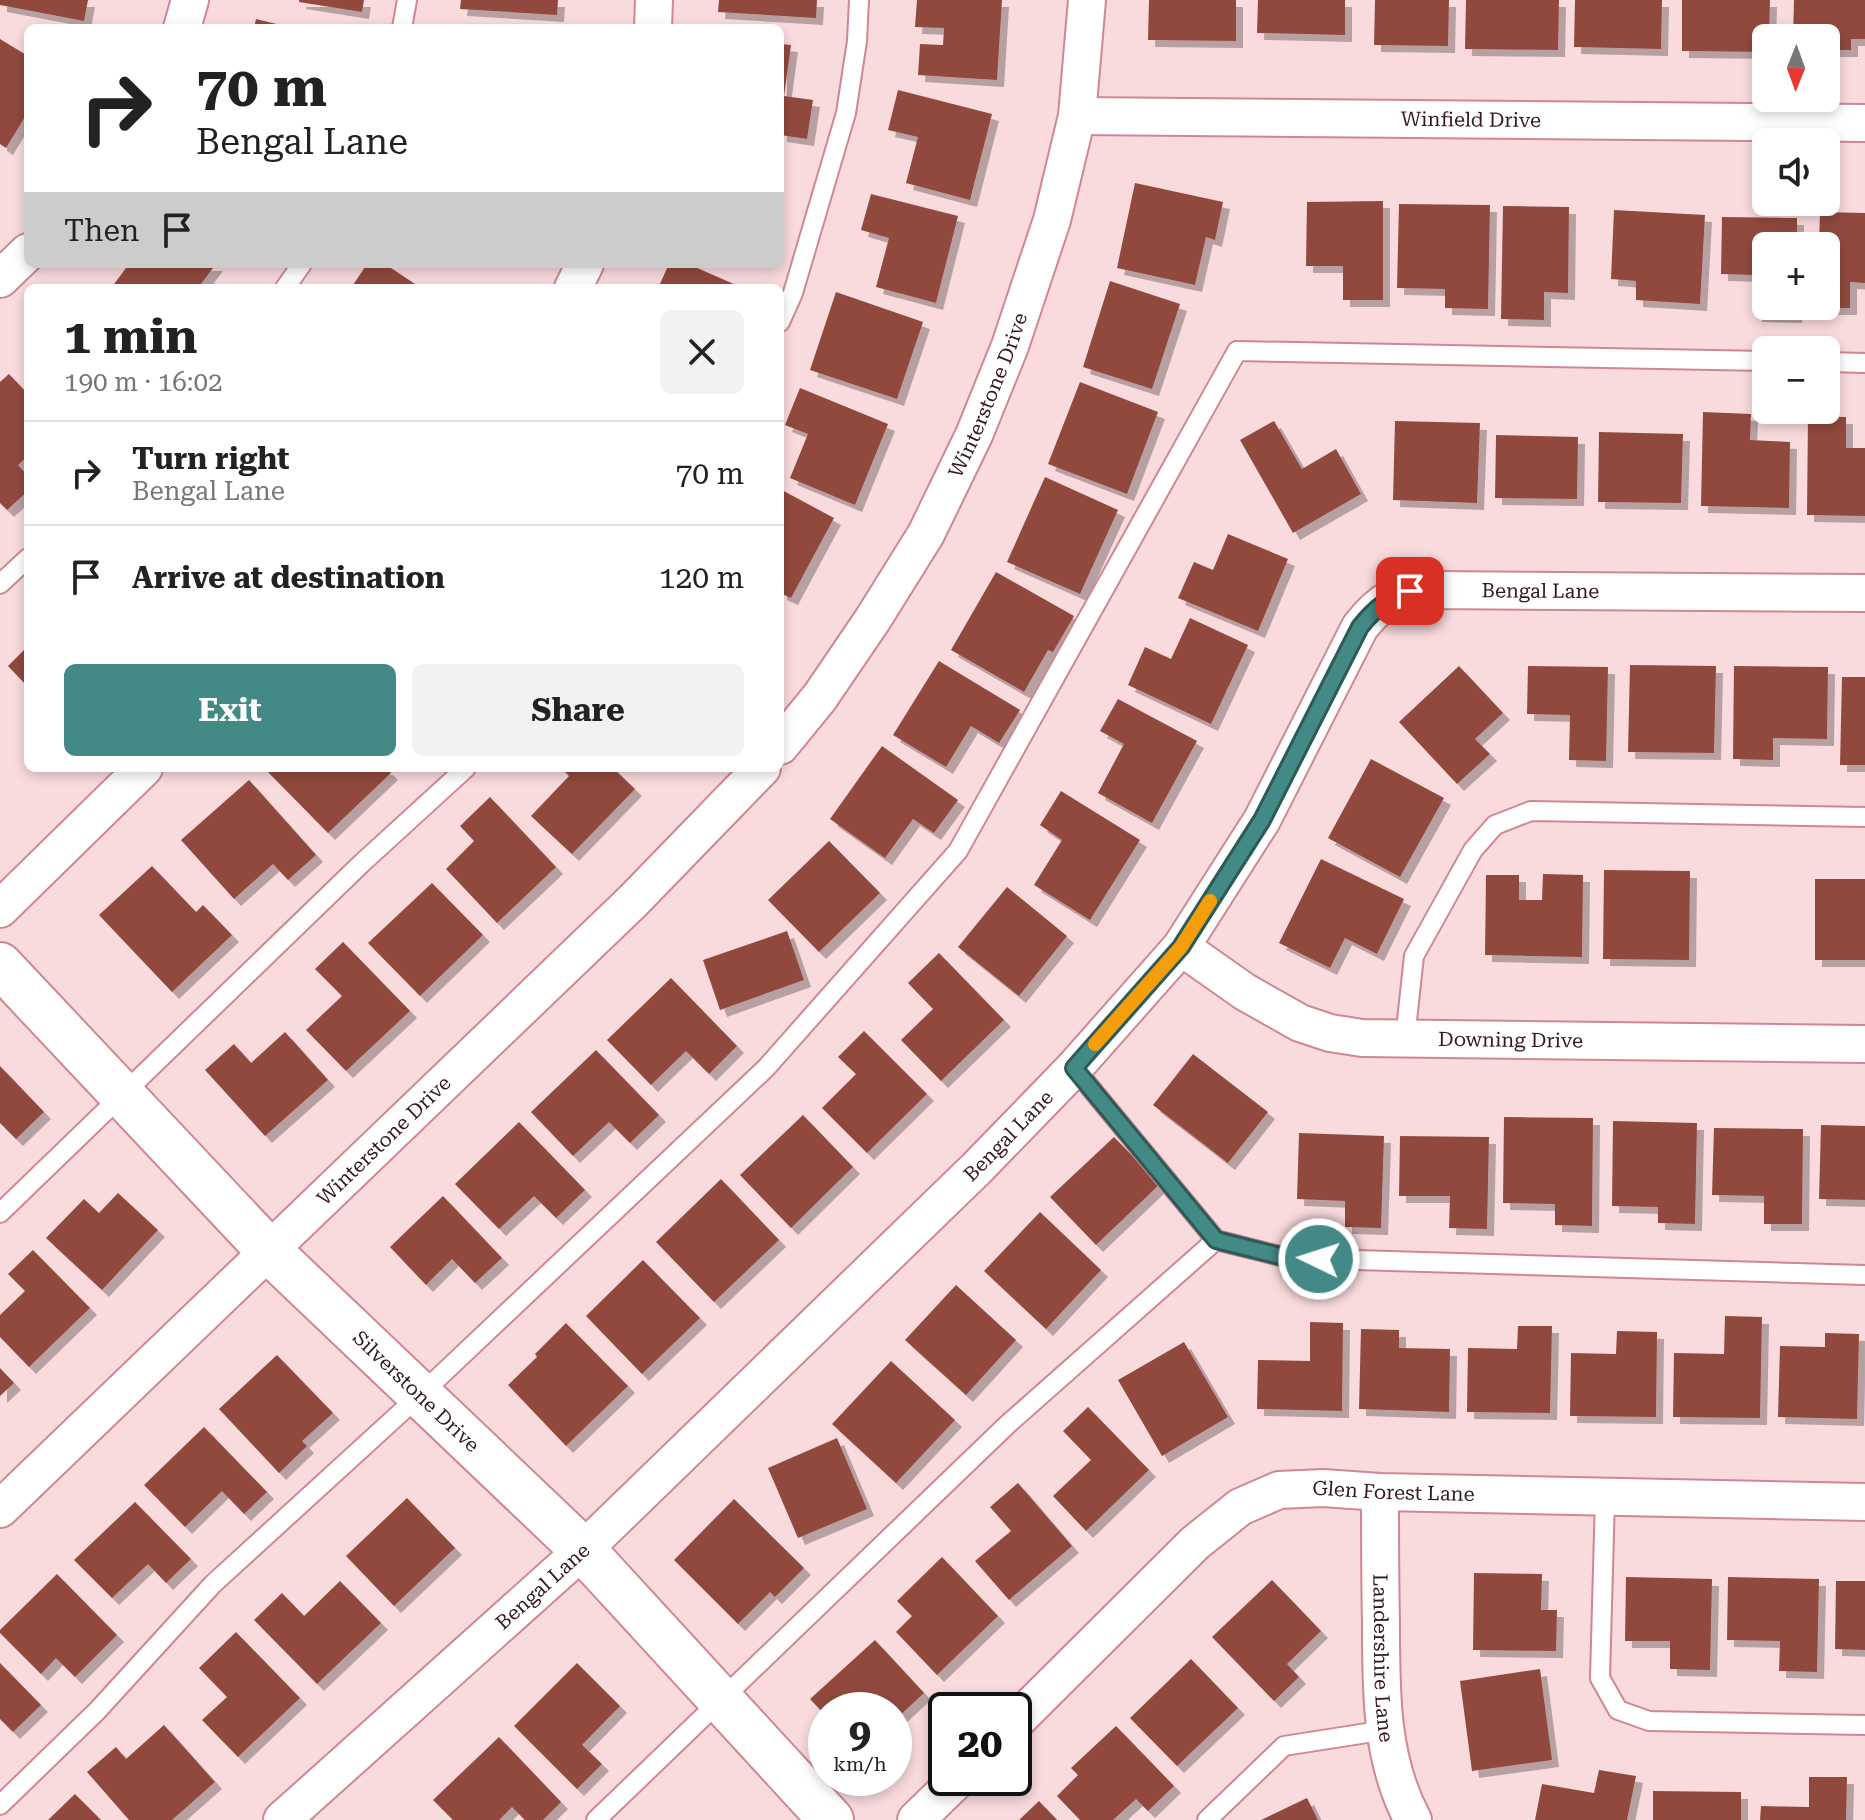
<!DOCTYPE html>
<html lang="en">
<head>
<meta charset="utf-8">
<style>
  :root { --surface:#fff; --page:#f2f2f2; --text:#222; --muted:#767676; --line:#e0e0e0; --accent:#438a86 }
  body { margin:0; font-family:"Roboto Serif",serif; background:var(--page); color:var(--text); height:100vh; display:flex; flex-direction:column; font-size:30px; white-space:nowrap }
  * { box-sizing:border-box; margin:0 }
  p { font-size:26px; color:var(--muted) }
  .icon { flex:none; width:44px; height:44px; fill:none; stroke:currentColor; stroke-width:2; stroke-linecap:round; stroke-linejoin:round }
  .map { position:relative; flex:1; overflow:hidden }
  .sheet { position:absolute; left:24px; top:284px; width:760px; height:488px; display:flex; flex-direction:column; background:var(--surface); border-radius:12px; box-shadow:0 4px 12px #0003 }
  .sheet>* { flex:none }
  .hud { position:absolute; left:24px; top:24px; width:760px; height:244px; border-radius:12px; box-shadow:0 4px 12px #0003; background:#fff; color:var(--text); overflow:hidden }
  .needle { width:52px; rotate:181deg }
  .tools { position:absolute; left:1752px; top:24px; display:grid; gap:16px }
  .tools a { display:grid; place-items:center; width:88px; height:88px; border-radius:12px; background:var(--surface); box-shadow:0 4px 12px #0003; font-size:40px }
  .speed { position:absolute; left:808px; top:1692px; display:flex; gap:16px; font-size:40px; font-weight:700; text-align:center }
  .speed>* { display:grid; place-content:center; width:104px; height:104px; border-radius:50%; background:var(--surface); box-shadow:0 4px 12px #0003; line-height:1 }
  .speed small { font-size:20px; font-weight:400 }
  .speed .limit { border:4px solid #111; border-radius:12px; background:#fff; color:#111 }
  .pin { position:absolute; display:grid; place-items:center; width:68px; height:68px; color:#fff; margin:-34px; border-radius:16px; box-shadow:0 4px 12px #0006 }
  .me { position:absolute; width:88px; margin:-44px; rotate:274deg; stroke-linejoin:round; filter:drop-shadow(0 0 6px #0008) }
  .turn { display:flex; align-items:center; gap:28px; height:168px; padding:0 40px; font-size:36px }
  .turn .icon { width:104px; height:104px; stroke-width:2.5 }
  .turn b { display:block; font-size:56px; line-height:68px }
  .then { display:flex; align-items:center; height:76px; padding:0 40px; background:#0003; gap:16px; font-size:30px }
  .round { display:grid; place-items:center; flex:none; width:84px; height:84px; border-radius:12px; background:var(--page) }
  .head { display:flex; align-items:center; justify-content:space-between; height:136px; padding:0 40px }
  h1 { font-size:48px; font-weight:700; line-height:60px }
  .primary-button { display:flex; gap:16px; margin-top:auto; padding:16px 40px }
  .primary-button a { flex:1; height:92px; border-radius:12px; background:var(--accent); color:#fff; font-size:32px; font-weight:700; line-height:92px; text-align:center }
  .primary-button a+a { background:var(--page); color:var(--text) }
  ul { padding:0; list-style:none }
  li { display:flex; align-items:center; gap:24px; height:104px; padding:0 40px; border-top:2px solid var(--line) }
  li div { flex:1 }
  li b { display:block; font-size:30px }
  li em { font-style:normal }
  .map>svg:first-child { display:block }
  .building { fill:#914a3e; filter:url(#shadow) }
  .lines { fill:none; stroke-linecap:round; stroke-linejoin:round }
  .service-casing { stroke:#cf8891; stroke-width:22 }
  .minor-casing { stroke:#cf8891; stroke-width:40 }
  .tertiary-casing { stroke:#cf8891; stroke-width:48 }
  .service { stroke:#fff; stroke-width:18 }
  .minor { stroke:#fff; stroke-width:36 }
  .tertiary { stroke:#fff; stroke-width:44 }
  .route-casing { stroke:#2c5a57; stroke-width:20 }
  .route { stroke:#438a86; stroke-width:14 }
  .slow { stroke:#f59e0b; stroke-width:14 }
  .labels { text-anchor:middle; stroke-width:8; stroke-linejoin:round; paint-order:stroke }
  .street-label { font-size:20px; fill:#33181c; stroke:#fff }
</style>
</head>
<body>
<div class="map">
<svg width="1865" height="1820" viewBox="0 0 1865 1820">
  <defs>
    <filter id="shadow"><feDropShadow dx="7" dy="7" stdDeviation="0" flood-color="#0004"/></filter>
  </defs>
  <rect width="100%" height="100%" fill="#f9dadd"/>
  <!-- building -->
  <path class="building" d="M 0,0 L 88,0 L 84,21 L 0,5 Z
    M 299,0 L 364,0 L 362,12 L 299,2 Z
    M 461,0 L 558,0 L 557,15 L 460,9 Z
    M 719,0 L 817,0 L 816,18 L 718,12 Z
    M 917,0 L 1002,0 L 997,80 L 918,75 L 920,44 L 943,45 L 944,28 L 915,27 Z
    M 1149,0 L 1236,0 L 1236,41 L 1148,40 Z
    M 1258,0 L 1345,0 L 1345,35 L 1257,33 Z
    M 1375,0 L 1449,0 L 1448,46 L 1374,45 Z
    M 1466,0 L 1559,0 L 1558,50 L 1465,49 Z
    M 1575,0 L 1662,0 L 1661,49 L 1574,47 Z
    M 1682,0 L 1770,0 L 1769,38 L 1766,38 L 1766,52 L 1682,51 Z
    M 1794,0 L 1865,0 L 1865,39 L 1851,39 L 1851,50 L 1826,50 L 1826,38 L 1793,38 Z
    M 256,19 L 289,27 L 289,28 L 254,28 Z
    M 0,39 L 28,56 L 28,112 L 6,148 L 0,144 Z
    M 780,44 L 791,45 L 784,96 L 813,100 L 807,139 L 780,135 Z
    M 898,90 L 992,114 L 970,200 L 906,183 L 918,137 L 888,130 Z
    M 1135,183 L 1223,202 L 1215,240 L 1206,237 L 1195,285 L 1117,268 Z
    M 871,194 L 958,216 L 936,303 L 876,287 L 889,238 L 861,230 Z
    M 1383,201 L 1383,300 L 1343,300 L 1343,266 L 1306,266 L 1307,202 Z
    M 1399,204 L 1490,205 L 1488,309 L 1445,308 L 1445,289 L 1397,288 Z
    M 1503,206 L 1569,207 L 1568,293 L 1544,292 L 1544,320 L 1501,319 Z
    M 1614,210 L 1705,215 L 1700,304 L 1636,300 L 1636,281 L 1611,279 Z
    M 1820,212 L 1865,213 L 1865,283 L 1850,282 L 1850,308 L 1826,308 L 1826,246 L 1819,246 Z
    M 1722,217 L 1797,218 L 1797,246 L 1766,246 L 1766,306 L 1796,306 L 1795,316 L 1755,315 L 1755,275 L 1721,274 Z
    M 129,264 L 216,264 L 198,288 L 111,288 Z
    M 367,264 L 385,264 L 421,288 L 351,288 Z
    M 669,264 L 688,264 L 743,288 L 658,288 Z
    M 1110,281 L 1180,304 L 1152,389 L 1083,367 Z
    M 836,292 L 923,322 L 897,399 L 810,370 Z
    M 9,374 L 28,394 L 28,456 L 18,465 L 28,476 L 28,491 L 7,510 L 0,503 L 0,382 Z
    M 1080,382 L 1158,412 L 1127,494 L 1048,464 Z
    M 800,388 L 888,424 L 855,505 L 790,478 L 808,434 L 785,425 Z
    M 1703,412 L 1751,414 L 1750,440 L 1790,442 L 1789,508 L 1701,506 Z
    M 1808,416 L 1846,417 L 1846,448 L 1865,448 L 1865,516 L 1807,515 Z
    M 1274,421 L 1302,469 L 1336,449 L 1361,494 L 1293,533 L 1240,440 Z
    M 1395,421 L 1480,423 L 1477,503 L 1393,500 Z
    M 1599,432 L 1683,434 L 1681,503 L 1598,502 Z
    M 1496,435 L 1578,437 L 1577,499 L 1495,498 Z
    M 1045,477 L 1118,510 L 1080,594 L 1007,562 Z
    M 780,489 L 834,518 L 791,598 L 780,593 Z
    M 1228,534 L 1288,559 L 1258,631 L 1178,598 L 1194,562 L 1213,570 Z
    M 996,572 L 1074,616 L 1053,652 L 1048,650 L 1024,692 L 951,650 Z
    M 1190,618 L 1248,645 L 1211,724 L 1128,685 L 1145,647 L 1171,659 Z
    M 28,646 L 28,687 L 8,666 Z
    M 939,661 L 1020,710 L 999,743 L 971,726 L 946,767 L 893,735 Z
    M 1630,665 L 1716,666 L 1714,753 L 1628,752 Z
    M 1459,666 L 1503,713 L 1475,739 L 1490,754 L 1457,784 L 1399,722 Z
    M 1528,666 L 1608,667 L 1606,761 L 1569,760 L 1570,715 L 1527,714 Z
    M 1734,666 L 1828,667 L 1827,739 L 1773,738 L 1773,760 L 1733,759 Z
    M 1842,677 L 1865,677 L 1865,765 L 1840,765 Z
    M 1118,699 L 1197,741 L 1152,823 L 1098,793 L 1124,744 L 1100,731 Z
    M 882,746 L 958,800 L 934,833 L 913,819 L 885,858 L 830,819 Z
    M 1371,759 L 1444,798 L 1400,877 L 1328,838 Z
    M 264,768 L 386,768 L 391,773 L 328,833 Z
    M 561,768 L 613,768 L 635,789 L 572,854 L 531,816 L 569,776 Z
    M 249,780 L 316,855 L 288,880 L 273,864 L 234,899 L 181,840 Z
    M 1061,791 L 1140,840 L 1090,920 L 1034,885 L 1062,840 L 1040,825 Z
    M 490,797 L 556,867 L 497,923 L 446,869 L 474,841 L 460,826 Z
    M 829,841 L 880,893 L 819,952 L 768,900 Z
    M 1321,859 L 1404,899 L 1377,954 L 1345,938 L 1330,968 L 1279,943 Z
    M 152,866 L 196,912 L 203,905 L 232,935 L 172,992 L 99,915 Z
    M 1604,870 L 1690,871 L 1689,960 L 1603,959 Z
    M 1543,874 L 1583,875 L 1582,957 L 1485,955 L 1486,875 L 1519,875 L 1519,900 L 1542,900 Z
    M 1815,879 L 1865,879 L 1865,960 L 1815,960 Z
    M 432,883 L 483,935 L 420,996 L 368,943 Z
    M 1007,887 L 1067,936 L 1019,996 L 958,947 Z
    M 787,931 L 804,980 L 720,1010 L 703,960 Z
    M 343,942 L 410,1011 L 346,1071 L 306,1030 L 342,996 L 315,969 Z
    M 939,953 L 1004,1020 L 941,1081 L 901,1040 L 933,1009 L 908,983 Z
    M 671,978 L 737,1046 L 709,1074 L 686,1051 L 651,1085 L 607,1040 Z
    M 864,1031 L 927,1094 L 867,1153 L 822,1108 L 856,1074 L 838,1057 Z
    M 285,1032 L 328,1080 L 265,1136 L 205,1070 L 234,1044 L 251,1063 Z
    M 596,1050 L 659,1115 L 630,1143 L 609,1122 L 573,1156 L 531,1112 Z
    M 1193,1054 L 1268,1112 L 1228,1163 L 1153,1105 Z
    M 0,1066 L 44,1112 L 16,1139 L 0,1123 Z
    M 803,1115 L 853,1167 L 791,1228 L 740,1175 Z
    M 1504,1117 L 1593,1118 L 1592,1226 L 1555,1225 L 1555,1204 L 1503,1203 Z
    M 1613,1121 L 1697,1123 L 1695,1224 L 1658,1223 L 1658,1207 L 1612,1206 Z
    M 519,1122 L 585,1190 L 556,1218 L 534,1196 L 499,1229 L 455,1184 Z
    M 1821,1125 L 1865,1126 L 1865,1200 L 1819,1199 Z
    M 1714,1128 L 1803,1129 L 1802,1224 L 1764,1224 L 1764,1196 L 1712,1195 Z
    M 1299,1133 L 1384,1136 L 1381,1228 L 1345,1227 L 1345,1201 L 1297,1199 Z
    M 1400,1136 L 1489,1137 L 1487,1229 L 1449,1228 L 1450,1196 L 1399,1196 Z
    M 1114,1137 L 1160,1184 L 1096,1245 L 1050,1197 Z
    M 721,1179 L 779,1240 L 714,1302 L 656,1242 Z
    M 118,1193 L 158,1230 L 102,1290 L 46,1238 L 84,1199 L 99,1213 Z
    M 443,1196 L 502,1258 L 475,1283 L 452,1259 L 426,1285 L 390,1247 Z
    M 1040,1212 L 1101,1270 L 1046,1329 L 984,1271 Z
    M 33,1250 L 90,1308 L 29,1367 L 0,1337 L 0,1315 L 25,1291 L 8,1274 Z
    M 643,1260 L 700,1318 L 642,1374 L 586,1316 Z
    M 956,1285 L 1016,1340 L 966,1395 L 905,1340 Z
    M 1725,1316 L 1762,1317 L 1760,1418 L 1673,1417 L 1674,1353 L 1724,1354 Z
    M 1310,1322 L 1343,1323 L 1342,1411 L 1257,1409 L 1258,1360 L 1310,1361 Z
    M 566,1323 L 628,1386 L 566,1446 L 508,1385 L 537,1357 L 535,1354 Z
    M 1518,1326 L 1552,1326 L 1550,1413 L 1467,1412 L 1468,1348 L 1517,1349 Z
    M 1361,1329 L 1399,1330 L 1399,1348 L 1450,1349 L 1449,1412 L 1359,1409 Z
    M 1617,1331 L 1657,1332 L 1656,1417 L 1570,1416 L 1571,1353 L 1616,1354 Z
    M 1825,1333 L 1859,1334 L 1857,1419 L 1778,1417 L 1780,1346 L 1825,1347 Z
    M 1184,1342 L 1228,1417 L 1162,1456 L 1118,1380 Z
    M 277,1355 L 333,1413 L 302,1441 L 307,1446 L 279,1473 L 219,1409 Z
    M 891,1361 L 955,1420 L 896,1483 L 832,1424 Z
    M 0,1368 L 14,1383 L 0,1396 Z
    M 1088,1407 L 1149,1470 L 1086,1531 L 1053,1496 L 1091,1460 L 1063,1431 Z
    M 204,1427 L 267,1492 L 244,1514 L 222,1491 L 185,1527 L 144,1485 Z
    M 837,1438 L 867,1509 L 798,1538 L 768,1468 Z
    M 1018,1483 L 1072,1546 L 1009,1600 L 975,1561 L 1011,1531 L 990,1507 Z
    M 407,1498 L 455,1548 L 394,1606 L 346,1556 Z
    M 734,1499 L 804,1568 L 775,1597 L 770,1592 L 738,1624 L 674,1560 Z
    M 135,1502 L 191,1559 L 166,1583 L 148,1564 L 112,1598 L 74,1560 Z
    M 942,1557 L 998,1616 L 937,1675 L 896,1632 L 912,1616 L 897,1601 Z
    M 1474,1573 L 1542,1574 L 1541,1610 L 1557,1610 L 1556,1651 L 1473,1650 Z
    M 57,1574 L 117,1635 L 75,1677 L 56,1658 L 41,1674 L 0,1633 L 0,1630 Z
    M 1626,1577 L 1712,1579 L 1710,1670 L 1670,1669 L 1670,1641 L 1625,1641 Z
    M 1728,1577 L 1819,1579 L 1817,1672 L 1779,1671 L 1780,1641 L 1727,1640 Z
    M 1272,1580 L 1321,1631 L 1287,1664 L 1299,1677 L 1274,1701 L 1212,1637 Z
    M 340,1581 L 381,1623 L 317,1684 L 254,1620 L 282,1593 L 304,1616 Z
    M 1836,1581 L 1865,1581 L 1865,1650 L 1835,1649 Z
    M 236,1632 L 300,1698 L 238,1757 L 202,1720 L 227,1697 L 199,1668 Z
    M 875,1640 L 924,1693 L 894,1721 L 894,1710 L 826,1710 L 826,1716 L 810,1699 Z
    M 1191,1659 L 1238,1708 L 1177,1766 L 1130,1718 Z
    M 0,1663 L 41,1705 L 13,1732 L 0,1719 Z
    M 577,1663 L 620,1706 L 582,1745 L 602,1764 L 577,1789 L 514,1726 Z
    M 1540,1669 L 1552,1760 L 1472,1771 L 1460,1681 Z
    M 164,1725 L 215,1782 L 172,1820 L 129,1820 L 87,1772 L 116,1747 L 126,1759 Z
    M 1116,1726 L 1174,1786 L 1148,1811 L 1136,1799 L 1113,1820 L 1080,1820 L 1057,1796 L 1078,1775 L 1071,1768 Z
    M 499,1737 L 561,1802 L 543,1820 L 525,1820 L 512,1807 L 499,1820 L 453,1820 L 433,1800 Z
    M 1599,1770 L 1636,1776 L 1627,1820 L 1535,1820 L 1542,1784 L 1594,1793 Z
    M 1809,1777 L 1847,1777 L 1846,1820 L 1760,1820 L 1761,1806 L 1809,1807 Z
    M 1653,1791 L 1741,1792 L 1741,1820 L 1653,1820 Z
    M 75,1794 L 101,1820 L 48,1820 Z
    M 1307,1798 L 1318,1820 L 1261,1820 Z
    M 1039,1801 L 1057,1820 L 1019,1820 Z"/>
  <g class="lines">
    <defs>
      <path id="service" d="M 402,28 L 407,0
        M 285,288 L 302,264
        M 780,322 L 793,293 L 846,113 L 857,41 L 859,0
        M 1826,362 L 1865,363
        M 0,584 L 28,558
        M 1405,1039 L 1414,956 L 1473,850 L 1495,825 L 1531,811 L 1865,817
        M 1074,1068 L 1216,1240
        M 0,1213 L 362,863 L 466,768
        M 1605,1497 L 1600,1678 L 1618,1710 L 1649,1721 L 1865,1725
        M 0,1805 L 97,1711 L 213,1584 L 420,1395 L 766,1068 L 958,851 L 1237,351 L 1766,361
        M 596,1820 L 1008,1424 L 1216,1240 L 1288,1258 L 1865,1275
        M 1207,1820 L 1284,1746 L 1386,1730"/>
      <g id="minor">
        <path d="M 182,28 L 190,0"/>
        <path d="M 653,28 L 654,0"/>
        <path id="s1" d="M 1077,116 L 1865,123"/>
        <path d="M 0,279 L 28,252"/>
        <path d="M 573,288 L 585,264"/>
        <path id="s2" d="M 780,746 L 820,697 L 873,619 L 926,534 L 974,435 L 1010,346 L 1052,220 L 1077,116 L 1087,0"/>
        <path d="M 0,909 L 144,768"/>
        <path id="s3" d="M 1181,947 L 1245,992 L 1300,1023 L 1330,1033 L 1362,1038 L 1865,1044"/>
        <path id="s4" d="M 1380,1492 C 1380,1535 1380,1579 1381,1622 C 1381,1690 1380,1759 1413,1820"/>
        <path id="s5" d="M 0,1509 L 633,901 L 762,768"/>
        <path id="s6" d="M 1014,1723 L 1195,1543 L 1240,1507 L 1279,1490 L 1323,1488 L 1380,1492 L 1865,1502"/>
        <path id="s7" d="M 282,1820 L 583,1550 L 977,1168 L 1074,1068 L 1181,947 L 1262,820 L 1360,627 C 1382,599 1395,593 1431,590 L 1865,593"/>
        <path d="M 916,1820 L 959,1778"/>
      </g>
      <g id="tertiary">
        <path id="s8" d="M 0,965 L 269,1251 L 583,1550 L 831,1820"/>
      </g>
    </defs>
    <!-- service casing -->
    <use href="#service" class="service-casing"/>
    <!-- minor casing -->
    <use href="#minor" class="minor-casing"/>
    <!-- tertiary casing -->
    <use href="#tertiary" class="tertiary-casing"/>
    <!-- service -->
    <use href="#service" class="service"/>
    <!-- minor -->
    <use href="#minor" class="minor"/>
    <!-- tertiary -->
    <use href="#tertiary" class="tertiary"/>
  </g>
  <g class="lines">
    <defs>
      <path id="route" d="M 1319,1259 L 1288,1258 L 1216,1240 L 1074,1068 L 1181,947 L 1262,820 L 1360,627 C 1376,607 1386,600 1410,591"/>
    </defs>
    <!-- route casing -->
    <use href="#route" class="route-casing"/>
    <!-- route -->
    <use href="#route" class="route"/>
    <!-- slow -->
    <path class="slow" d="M 1095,1044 L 1181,947 L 1210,901"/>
  </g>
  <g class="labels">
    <!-- street labels -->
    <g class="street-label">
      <text dy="7" stroke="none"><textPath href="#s1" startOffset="394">Winfield Drive</textPath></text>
      <text dy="7" stroke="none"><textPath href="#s2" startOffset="410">Winterstone Drive</textPath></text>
      <text dy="7" stroke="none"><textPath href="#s7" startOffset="1814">Bengal Lane</textPath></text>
      <text dy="7" stroke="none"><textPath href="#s3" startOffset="354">Downing Drive</textPath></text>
      <text dy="7" stroke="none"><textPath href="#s7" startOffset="998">Bengal Lane</textPath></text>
      <text dy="7" stroke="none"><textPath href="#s5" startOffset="532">Winterstone Drive</textPath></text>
      <text dy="7" stroke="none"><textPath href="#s8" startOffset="596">Silverstone Drive</textPath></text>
      <text dy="7" stroke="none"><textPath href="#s6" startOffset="470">Glen Forest Lane</textPath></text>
      <text dy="7" stroke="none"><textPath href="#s7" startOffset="350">Bengal Lane</textPath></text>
      <text dy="7" stroke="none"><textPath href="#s4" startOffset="166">Landershire Lane</textPath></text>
    </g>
  </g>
</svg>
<div class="tools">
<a><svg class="needle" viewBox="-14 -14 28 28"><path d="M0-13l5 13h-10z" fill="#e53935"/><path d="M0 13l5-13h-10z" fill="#767676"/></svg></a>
<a><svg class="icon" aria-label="sound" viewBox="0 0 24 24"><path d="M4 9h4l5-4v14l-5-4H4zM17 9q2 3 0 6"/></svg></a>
<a>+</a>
<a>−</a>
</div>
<div class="speed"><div>9<small>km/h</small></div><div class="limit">20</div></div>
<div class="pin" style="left:1410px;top:591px;background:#d93025"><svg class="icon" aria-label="arrive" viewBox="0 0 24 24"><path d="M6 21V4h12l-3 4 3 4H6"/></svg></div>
<svg class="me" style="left:1319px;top:1259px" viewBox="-20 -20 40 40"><circle r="17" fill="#438a86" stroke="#fff" stroke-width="3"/><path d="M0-11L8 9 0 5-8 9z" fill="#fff"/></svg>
<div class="hud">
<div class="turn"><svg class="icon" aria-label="right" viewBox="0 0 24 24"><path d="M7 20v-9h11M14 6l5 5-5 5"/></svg><div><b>70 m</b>Bengal Lane</div></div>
<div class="then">Then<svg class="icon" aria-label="arrive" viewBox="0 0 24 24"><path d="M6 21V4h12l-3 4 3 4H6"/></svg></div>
</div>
<section class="sheet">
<div class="head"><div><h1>1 min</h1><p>190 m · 16:02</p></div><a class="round"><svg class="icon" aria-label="close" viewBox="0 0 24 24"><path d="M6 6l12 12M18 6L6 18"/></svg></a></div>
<ul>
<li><svg class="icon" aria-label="right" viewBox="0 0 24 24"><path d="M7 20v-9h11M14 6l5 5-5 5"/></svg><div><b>Turn right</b><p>Bengal Lane</p></div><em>70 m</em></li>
<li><svg class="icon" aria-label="arrive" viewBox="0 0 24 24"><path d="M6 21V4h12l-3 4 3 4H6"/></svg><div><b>Arrive at destination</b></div><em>120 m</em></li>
</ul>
<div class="primary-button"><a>Exit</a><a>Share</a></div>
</section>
</div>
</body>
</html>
